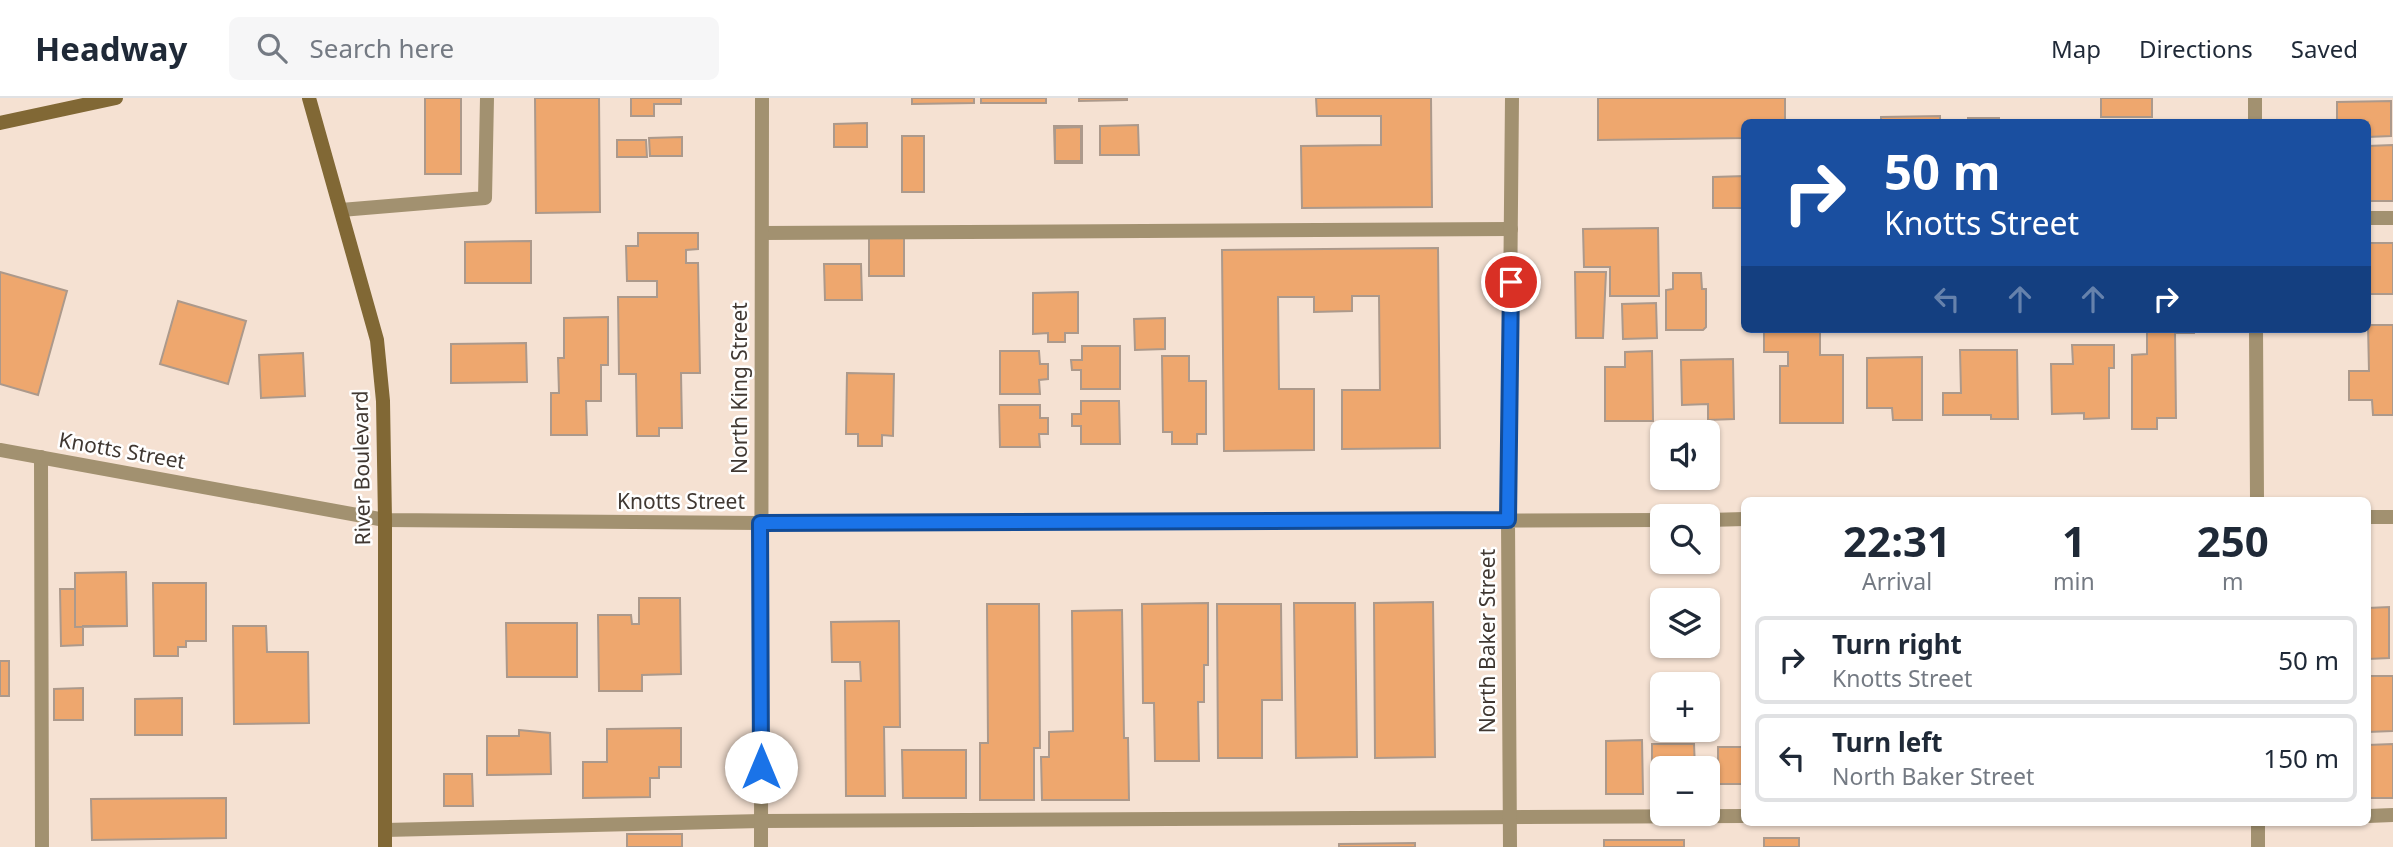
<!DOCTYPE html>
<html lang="en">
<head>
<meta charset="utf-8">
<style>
  :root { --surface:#fff; --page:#f6f6f7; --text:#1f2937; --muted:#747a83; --line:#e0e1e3 }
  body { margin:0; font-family:"Noto Sans",sans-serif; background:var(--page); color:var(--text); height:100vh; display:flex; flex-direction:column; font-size:26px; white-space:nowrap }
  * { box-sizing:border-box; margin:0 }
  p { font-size:23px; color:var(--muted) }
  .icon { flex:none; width:38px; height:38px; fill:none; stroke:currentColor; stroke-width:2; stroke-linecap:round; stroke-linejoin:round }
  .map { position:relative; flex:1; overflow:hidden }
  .sheet { position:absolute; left:1741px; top:399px; width:630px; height:329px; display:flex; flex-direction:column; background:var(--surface); border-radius:10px; box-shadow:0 2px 5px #0004 }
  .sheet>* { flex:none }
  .top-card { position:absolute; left:1741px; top:21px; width:630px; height:214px; border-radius:10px; box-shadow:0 2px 5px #0004; background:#1a4fa0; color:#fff; overflow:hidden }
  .tools { position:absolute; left:1650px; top:322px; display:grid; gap:14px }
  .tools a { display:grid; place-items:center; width:70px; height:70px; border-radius:10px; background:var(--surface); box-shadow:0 2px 5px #0004; font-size:35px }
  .pin { position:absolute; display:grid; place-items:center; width:60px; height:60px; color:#fff; margin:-30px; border:4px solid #fff; border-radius:50%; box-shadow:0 2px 7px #0007 }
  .me { position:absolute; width:77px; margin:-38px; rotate:0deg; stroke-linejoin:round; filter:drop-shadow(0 0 5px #0008) }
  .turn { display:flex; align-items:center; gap:24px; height:147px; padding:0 28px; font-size:32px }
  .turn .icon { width:91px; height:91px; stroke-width:2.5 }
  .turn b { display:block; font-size:49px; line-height:60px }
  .lanes { display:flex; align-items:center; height:66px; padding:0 28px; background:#0003; justify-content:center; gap:35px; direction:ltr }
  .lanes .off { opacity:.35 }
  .eta { display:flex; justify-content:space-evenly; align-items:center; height:119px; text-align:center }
  .eta b { font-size:42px; font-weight:700; line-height:49px }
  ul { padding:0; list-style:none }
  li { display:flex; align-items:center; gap:21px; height:88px; margin:0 14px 10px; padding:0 14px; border:4px solid var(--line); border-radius:10px }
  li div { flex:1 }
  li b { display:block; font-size:26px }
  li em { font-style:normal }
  header { display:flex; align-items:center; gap:42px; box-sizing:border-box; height:98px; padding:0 35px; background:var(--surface); border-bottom:2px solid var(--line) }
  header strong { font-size:33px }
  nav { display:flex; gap:38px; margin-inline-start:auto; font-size:24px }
  .search { width:490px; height:63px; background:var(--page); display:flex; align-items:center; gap:18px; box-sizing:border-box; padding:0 24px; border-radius:10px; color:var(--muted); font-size:26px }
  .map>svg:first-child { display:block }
  .building { fill:#eea76e; stroke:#ac998b; stroke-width:2 }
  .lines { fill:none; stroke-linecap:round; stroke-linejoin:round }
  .lane { stroke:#a29170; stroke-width:14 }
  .street { stroke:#a29170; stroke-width:14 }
  .secondary { stroke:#816835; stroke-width:14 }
  .route-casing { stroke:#114b97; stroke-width:18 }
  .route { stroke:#1a73e8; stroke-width:12 }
  .labels { text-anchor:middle; stroke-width:5; stroke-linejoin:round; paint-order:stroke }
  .street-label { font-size:21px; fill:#403832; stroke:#fff }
</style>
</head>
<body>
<header>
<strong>Headway</strong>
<div class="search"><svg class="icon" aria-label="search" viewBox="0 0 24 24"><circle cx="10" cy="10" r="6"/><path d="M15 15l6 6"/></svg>Search here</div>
<nav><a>Map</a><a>Directions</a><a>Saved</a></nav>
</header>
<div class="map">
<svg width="2393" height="749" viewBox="0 0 2393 749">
  <rect width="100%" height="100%" fill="#f5e1d2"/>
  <!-- building -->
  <path class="building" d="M 425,0 L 461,0 L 461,76 L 425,76 Z
    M 535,0 L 599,0 L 600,114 L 536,115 Z
    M 631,0 L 681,0 L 681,6 L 654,6 L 654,18 L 631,18 Z
    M 912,0 L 974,0 L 974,5 L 912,6 Z
    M 981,0 L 1046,0 L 1046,5 L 981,5 Z
    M 1079,0 L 1127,0 L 1127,2 L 1079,3 Z
    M 1316,0 L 1431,0 L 1432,109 L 1302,110 L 1301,48 L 1381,47 L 1381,18 L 1317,18 Z
    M 1598,0 L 1785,0 L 1785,24 L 1745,24 L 1745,40 L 1598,42 Z
    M 2101,0 L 2152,0 L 2152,19 L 2101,19 Z
    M 2391,3 L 2391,38 L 2368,39 L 2368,24 L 2337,23 L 2337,4 Z
    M 1940,18 L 1940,24 L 1881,24 L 1881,19 Z
    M 1968,20 L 1999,20 L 1999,24 L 1968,24 Z
    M 867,25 L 867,49 L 834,49 L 834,26 Z
    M 1138,27 L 1139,57 L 1100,57 L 1100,28 Z
    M 1054,28 L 1082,28 L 1082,65 L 1055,65 Z
    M 1081,29 L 1081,63 L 1055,63 L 1055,30 Z
    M 902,38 L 924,38 L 924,94 L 902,94 Z
    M 682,39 L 682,58 L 650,58 L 649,40 Z
    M 617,42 L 646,42 L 647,59 L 617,59 Z
    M 2393,47 L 2393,103 L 2369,103 L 2368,48 Z
    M 1745,78 L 1745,110 L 1713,110 L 1713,79 Z
    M 1658,130 L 1659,198 L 1610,198 L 1610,169 L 1584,169 L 1583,131 Z
    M 638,135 L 698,135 L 698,151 L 686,152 L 686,165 L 698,165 L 700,275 L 681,275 L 682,330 L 659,330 L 659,338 L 637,338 L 636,276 L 619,276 L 618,199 L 657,199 L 657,183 L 627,183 L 626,148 L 638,148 Z
    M 869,139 L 904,139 L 904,178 L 869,178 Z
    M 531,143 L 531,185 L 465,185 L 465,144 Z
    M 2368,145 L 2393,145 L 2393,196 L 2368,196 Z
    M 1438,150 L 1440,350 L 1342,351 L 1342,292 L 1380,292 L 1379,198 L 1352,198 L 1352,213 L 1314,214 L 1314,199 L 1278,199 L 1279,291 L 1314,291 L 1314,352 L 1224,353 L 1222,152 Z
    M 824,166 L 861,166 L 862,202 L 825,202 Z
    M 0,174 L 67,193 L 38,297 L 0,286 Z
    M 1575,174 L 1606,174 L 1603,240 L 1576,240 Z
    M 1673,175 L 1701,175 L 1702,191 L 1706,191 L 1706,229 L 1703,232 L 1666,232 L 1666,192 L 1673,191 Z
    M 1078,194 L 1078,235 L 1065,235 L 1065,244 L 1048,244 L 1048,235 L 1033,236 L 1033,195 Z
    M 178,203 L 246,223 L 228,286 L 160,266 Z
    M 1656,205 L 1657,240 L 1623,241 L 1622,206 Z
    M 608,219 L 608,267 L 601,267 L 601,303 L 586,303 L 587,337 L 551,337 L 551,295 L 559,295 L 558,260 L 564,260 L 564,220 Z
    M 1165,220 L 1165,251 L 1135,252 L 1134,221 Z
    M 2368,227 L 2393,227 L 2393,317 L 2373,317 L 2372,302 L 2349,302 L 2349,273 L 2369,273 Z
    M 1764,231 L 1820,231 L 1820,257 L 1843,257 L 1843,325 L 1780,325 L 1780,268 L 1788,268 L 1788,254 L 1764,254 Z
    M 2147,231 L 2194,231 L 2194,235 L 2175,235 L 2176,320 L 2157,320 L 2157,331 L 2132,331 L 2132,257 L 2147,256 Z
    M 526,245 L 527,284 L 451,285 L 451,246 Z
    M 2072,247 L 2114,247 L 2114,270 L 2109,270 L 2109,320 L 2084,321 L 2084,315 L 2052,316 L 2051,266 L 2073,266 Z
    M 1082,248 L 1120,248 L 1120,291 L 1081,291 L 1081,272 L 1072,272 L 1071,262 L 1082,262 Z
    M 1960,252 L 2017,252 L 2018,321 L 1991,321 L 1991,317 L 1943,317 L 1943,295 L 1961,295 Z
    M 1000,253 L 1039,253 L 1040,266 L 1048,266 L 1048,281 L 1039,282 L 1040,296 L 1000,296 Z
    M 1652,253 L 1653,323 L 1605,323 L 1605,269 L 1625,269 L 1625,254 Z
    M 303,255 L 305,298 L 261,300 L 259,257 Z
    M 1162,258 L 1189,258 L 1189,283 L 1206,283 L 1206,336 L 1197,336 L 1197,346 L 1172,346 L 1172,334 L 1163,334 Z
    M 1922,259 L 1922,322 L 1893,322 L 1892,310 L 1867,310 L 1867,260 Z
    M 1733,261 L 1734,321 L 1708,322 L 1708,306 L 1682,307 L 1681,262 Z
    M 847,275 L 894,276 L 893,338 L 882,337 L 882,348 L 858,348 L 858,336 L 846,336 Z
    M 1081,303 L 1119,303 L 1120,346 L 1081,346 L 1081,328 L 1072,328 L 1072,316 L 1081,316 Z
    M 999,307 L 1040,307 L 1040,320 L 1048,320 L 1048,336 L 1039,336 L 1040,349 L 1000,349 Z
    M 126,474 L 127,528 L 75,529 L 75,475 Z
    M 126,474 L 127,528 L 83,528 L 83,547 L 61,548 L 60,491 L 75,491 L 75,475 Z
    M 153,485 L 206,485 L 206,543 L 186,543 L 186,549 L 178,549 L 178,558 L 154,558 Z
    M 639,500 L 680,500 L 681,576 L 642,577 L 642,593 L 599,593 L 598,517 L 631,517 L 632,526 L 639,526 Z
    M 1433,504 L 1435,659 L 1375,660 L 1374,505 Z
    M 1208,505 L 1208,567 L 1204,567 L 1204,604 L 1198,604 L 1199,663 L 1155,663 L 1154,605 L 1143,605 L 1142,506 Z
    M 1294,505 L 1355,505 L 1357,659 L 1296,660 Z
    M 987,506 L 1039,506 L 1040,650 L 1034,650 L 1034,702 L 980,702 L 980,645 L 988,645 Z
    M 1217,506 L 1281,506 L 1282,602 L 1262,602 L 1262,660 L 1218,660 Z
    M 2389,509 L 2389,560 L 2368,561 L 2368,510 Z
    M 1122,512 L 1124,640 L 1128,640 L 1129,702 L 1042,702 L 1041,659 L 1049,659 L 1049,634 L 1073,633 L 1072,513 Z
    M 899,523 L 900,629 L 884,629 L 885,698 L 846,698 L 845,583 L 861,583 L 860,564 L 832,564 L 831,524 Z
    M 506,525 L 577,525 L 577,579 L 507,579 Z
    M 233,528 L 266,528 L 267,554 L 308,554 L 309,625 L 234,626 Z
    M 0,563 L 9,563 L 9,598 L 0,598 Z
    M 2369,578 L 2393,578 L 2393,633 L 2368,634 Z
    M 83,590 L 83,622 L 54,622 L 54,591 Z
    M 182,600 L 182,637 L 135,637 L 135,601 Z
    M 681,630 L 681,669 L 659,669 L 659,680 L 650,680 L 650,699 L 583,700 L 583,664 L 607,664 L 607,631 Z
    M 519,632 L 550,635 L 551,676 L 487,677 L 487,638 L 519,638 Z
    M 1642,642 L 1643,696 L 1606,696 L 1606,643 Z
    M 1652,646 L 1694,646 L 1695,670 L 1662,670 L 1662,685 L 1652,685 Z
    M 2393,646 L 2393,700 L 2368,700 L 2368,647 Z
    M 1718,649 L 1745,649 L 1745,686 L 1718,686 Z
    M 902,652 L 966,652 L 966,700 L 903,700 Z
    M 444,676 L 472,676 L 473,708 L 444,708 Z
    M 226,700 L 226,740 L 92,742 L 91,701 Z
    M 627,736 L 682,736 L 682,749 L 627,749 Z
    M 1764,740 L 1799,740 L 1799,749 L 1764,749 Z
    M 1604,742 L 1684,742 L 1684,749 L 1604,749 Z
    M 1415,745 L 1415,749 L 1339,749 L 1339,746 Z"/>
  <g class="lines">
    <!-- lane -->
    <path class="lane" d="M 341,112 L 485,100 L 487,0
      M 2368,120 L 2393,120
      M 762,135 L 1511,131
      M 41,359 L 42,749
      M 2368,718 L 2393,717
      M 385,732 L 761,723 L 1745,718"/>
    <!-- street -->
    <path class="street" d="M 2255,0 L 2255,24
      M 2256,231 L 2257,402
      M 0,352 L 385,422 L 760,425 L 1662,422
      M 2368,419 L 2393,419
      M 1708,422 L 1745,421
      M 2258,724 L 2258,749
      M 761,749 L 762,0
      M 1510,749 L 1508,422 L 1512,0"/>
    <!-- secondary -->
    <path class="secondary" d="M 309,0 L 377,242 L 383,303 L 385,422 L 385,749
      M 0,25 L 116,0"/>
  </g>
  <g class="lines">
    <defs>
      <path id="route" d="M 761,669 L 760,425 L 1508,422 L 1511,184"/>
    </defs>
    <!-- route casing -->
    <use href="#route" class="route-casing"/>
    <!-- route -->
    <use href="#route" class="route"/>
  </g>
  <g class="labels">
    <!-- street labels -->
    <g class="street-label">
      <text transform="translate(740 290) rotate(-90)" y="7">North King Street</text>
      <text transform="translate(122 353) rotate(10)" y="7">Knotts Street</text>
      <text transform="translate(362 370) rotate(-91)" y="7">River Boulevard</text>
      <text x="681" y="411">Knotts Street</text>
      <text transform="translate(1488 543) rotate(-90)" y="7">North Baker Street</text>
    </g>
  </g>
</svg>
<div class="tools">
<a><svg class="icon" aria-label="sound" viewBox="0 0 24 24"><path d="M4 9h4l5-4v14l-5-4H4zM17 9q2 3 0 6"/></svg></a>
<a><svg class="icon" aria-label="search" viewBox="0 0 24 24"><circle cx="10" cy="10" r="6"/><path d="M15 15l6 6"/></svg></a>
<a><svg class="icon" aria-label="layers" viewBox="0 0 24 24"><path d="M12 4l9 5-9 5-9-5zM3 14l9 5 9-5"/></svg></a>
<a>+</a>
<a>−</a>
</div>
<div class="pin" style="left:1511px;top:184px;background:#d93025"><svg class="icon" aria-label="arrive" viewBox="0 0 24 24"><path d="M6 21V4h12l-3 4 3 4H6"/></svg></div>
<svg class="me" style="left:761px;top:669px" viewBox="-20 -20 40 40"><circle r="19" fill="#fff"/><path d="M0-13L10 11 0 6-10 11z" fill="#1a73e8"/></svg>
<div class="top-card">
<div class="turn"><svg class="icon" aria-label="right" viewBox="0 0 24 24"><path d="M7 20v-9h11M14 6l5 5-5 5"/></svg><div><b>50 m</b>Knotts Street</div></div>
<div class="lanes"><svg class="icon off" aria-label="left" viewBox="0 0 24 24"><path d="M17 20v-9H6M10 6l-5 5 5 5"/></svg><svg class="icon off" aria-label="ahead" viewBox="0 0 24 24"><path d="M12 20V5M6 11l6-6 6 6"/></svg><svg class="icon off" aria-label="ahead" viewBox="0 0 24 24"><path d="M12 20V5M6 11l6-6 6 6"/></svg><svg class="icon" aria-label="right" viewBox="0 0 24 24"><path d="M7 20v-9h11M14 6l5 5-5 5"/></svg></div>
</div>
<section class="sheet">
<div class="eta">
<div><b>22:31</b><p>Arrival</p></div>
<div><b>1</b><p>min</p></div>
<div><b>250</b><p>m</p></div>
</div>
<ul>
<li><svg class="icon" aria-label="right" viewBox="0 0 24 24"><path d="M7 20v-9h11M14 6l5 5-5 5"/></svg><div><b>Turn right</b><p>Knotts Street</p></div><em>50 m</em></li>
<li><svg class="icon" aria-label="left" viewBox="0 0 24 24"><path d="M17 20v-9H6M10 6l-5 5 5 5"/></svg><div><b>Turn left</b><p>North Baker Street</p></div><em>150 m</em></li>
</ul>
</section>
</div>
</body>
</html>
